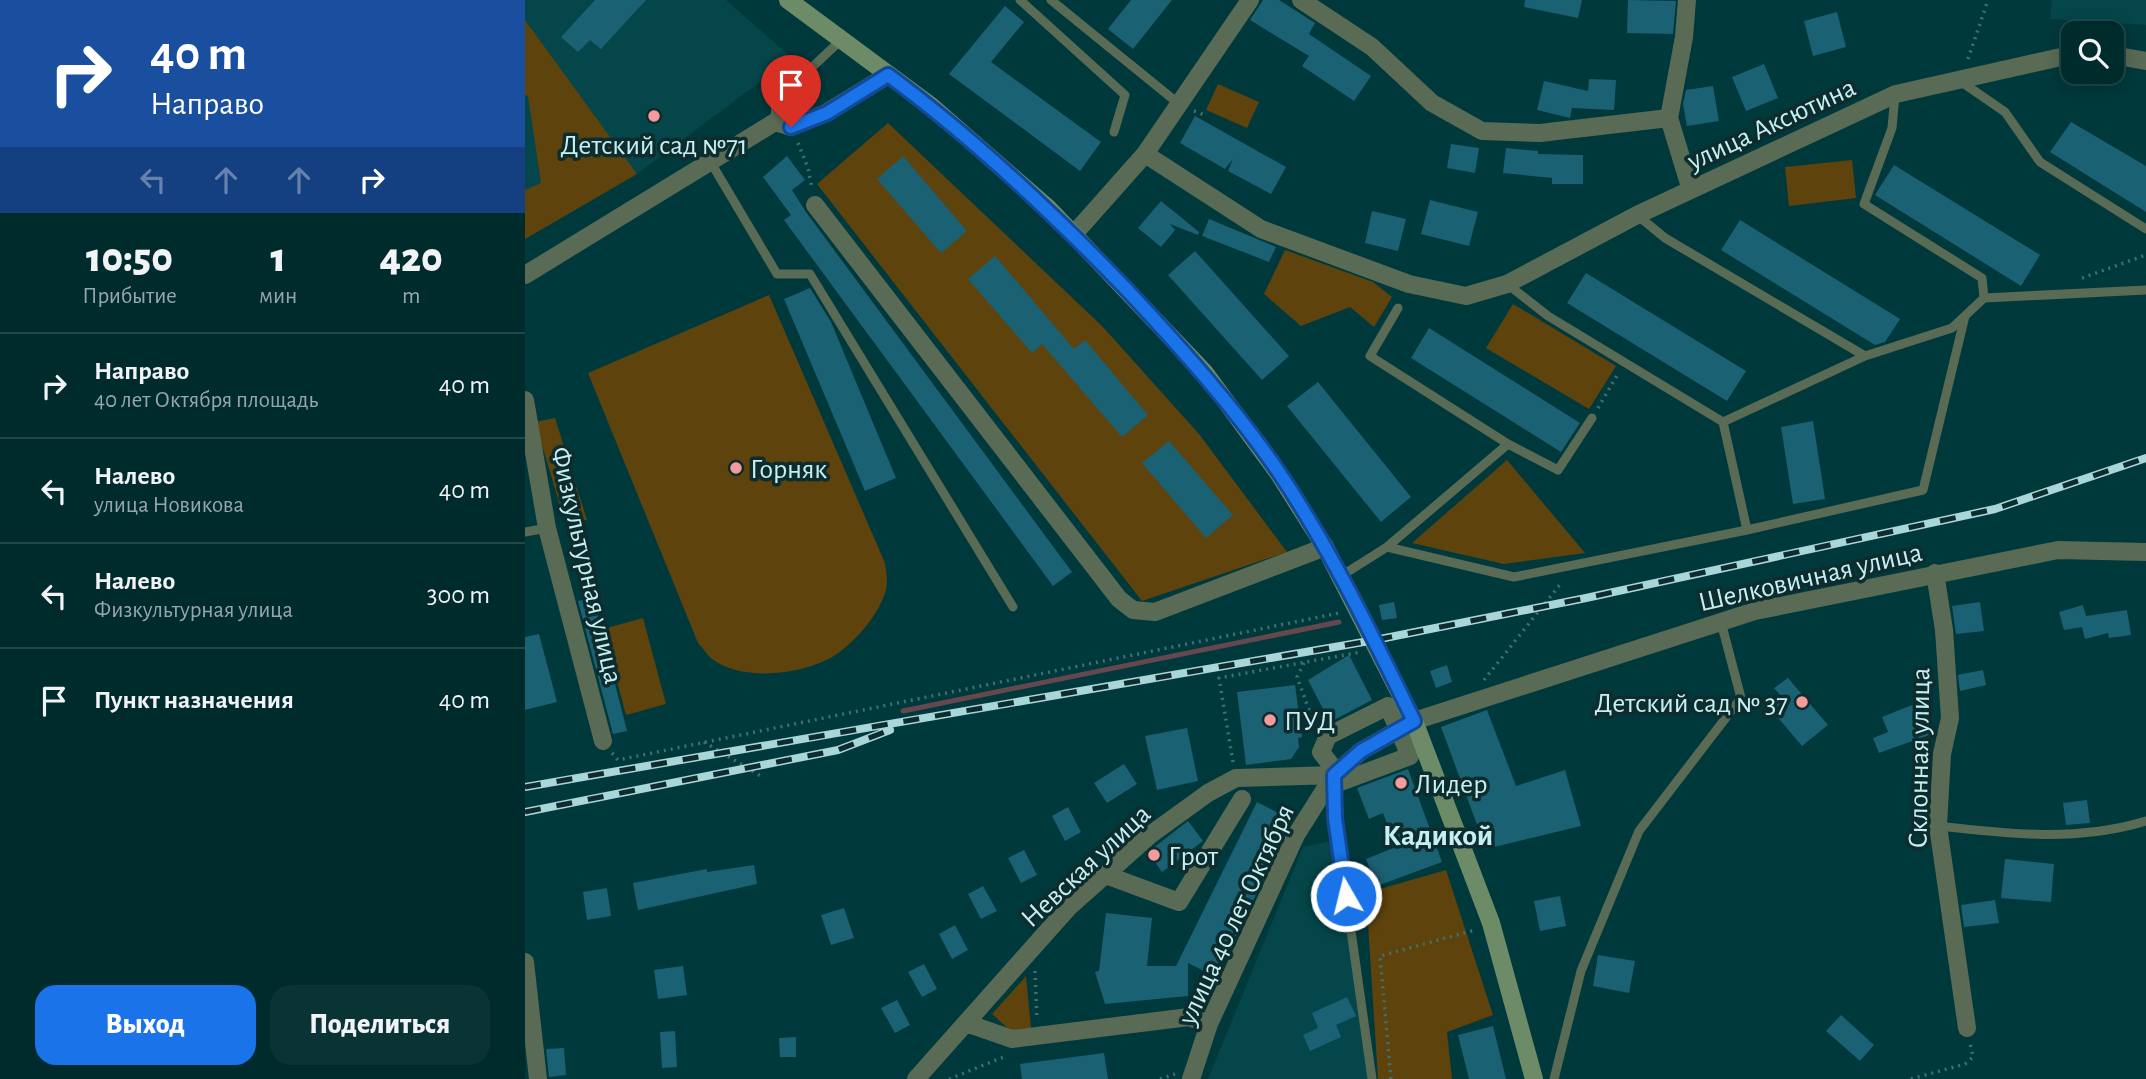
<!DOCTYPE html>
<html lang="ru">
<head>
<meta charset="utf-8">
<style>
  :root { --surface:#002b2d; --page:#0a3335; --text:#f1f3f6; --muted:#95a7aa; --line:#224749; --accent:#1a73e8 }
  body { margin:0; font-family:"Alegreya Sans",sans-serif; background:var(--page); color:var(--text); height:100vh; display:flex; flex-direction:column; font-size:26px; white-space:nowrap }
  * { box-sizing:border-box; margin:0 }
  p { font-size:23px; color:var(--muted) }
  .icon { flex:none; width:38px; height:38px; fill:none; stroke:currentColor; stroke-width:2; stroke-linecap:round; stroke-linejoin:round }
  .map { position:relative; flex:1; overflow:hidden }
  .sheet { display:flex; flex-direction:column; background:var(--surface); width:525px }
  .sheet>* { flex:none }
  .guide { background:#1a4fa0; color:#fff; overflow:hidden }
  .buttons { position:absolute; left:1536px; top:21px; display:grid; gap:14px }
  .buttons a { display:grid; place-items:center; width:63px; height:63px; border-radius:14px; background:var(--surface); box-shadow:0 4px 18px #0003,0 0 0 2px var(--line); font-size:35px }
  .pin { position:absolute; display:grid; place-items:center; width:60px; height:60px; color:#fff; margin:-72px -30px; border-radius:50% 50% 50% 0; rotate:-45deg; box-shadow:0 0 7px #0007 }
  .pin .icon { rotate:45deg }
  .me { position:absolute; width:77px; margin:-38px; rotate:352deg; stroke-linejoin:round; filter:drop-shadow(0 0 5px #0008) }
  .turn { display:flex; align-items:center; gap:24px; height:147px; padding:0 35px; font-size:32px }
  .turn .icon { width:91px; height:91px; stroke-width:2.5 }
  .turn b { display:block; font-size:49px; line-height:60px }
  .lanes { display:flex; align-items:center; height:66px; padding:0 35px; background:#0003; justify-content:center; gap:35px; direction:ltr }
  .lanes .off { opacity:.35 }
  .eta { display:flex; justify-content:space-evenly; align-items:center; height:119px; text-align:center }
  .eta b { font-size:42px; font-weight:800; line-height:49px }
  .primary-button { display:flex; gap:14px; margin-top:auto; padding:14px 35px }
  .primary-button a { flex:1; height:80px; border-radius:21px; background:var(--accent); color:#fff; font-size:28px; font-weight:800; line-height:80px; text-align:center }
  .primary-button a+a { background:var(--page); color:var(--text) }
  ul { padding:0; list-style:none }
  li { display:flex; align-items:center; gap:21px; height:105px; padding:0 35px; border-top:2px solid var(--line) }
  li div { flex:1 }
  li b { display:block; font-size:26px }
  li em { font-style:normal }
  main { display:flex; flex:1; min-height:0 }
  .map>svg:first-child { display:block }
  .built { fill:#044649 }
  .green { fill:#5e430c }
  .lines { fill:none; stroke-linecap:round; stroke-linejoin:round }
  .stream { stroke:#65484e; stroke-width:5 }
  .building { fill:#1a6174 }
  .path { stroke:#3d7174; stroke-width:3.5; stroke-dasharray:2 5; stroke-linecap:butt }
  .service { stroke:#596b54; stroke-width:9 }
  .minor { stroke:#596b54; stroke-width:18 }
  .tertiary { stroke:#596b54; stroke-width:18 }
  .secondary { stroke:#6e8b67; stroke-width:18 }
  .rail-casing { stroke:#a9d6d8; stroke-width:8 }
  .rail { stroke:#0e2c2e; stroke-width:5; stroke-dasharray:16; stroke-linecap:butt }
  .route-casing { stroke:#114b97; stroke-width:18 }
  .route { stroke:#1a73e8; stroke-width:12 }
  .poi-dot { fill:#f59b9b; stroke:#0e2c2e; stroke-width:2.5 }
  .labels { text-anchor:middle; stroke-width:7; stroke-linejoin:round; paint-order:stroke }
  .street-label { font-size:28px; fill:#c5f0f2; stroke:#0e2c2e }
  .poi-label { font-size:28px; fill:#c5f0f2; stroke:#0e2c2e; text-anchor:start }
  .neighbourhood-label { font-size:30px; font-weight:bold; fill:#c5f0f2; stroke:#0e2c2e }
</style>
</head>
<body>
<main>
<section class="sheet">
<div class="guide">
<div class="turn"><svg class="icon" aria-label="right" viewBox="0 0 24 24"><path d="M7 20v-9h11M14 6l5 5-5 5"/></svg><div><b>40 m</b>Направо</div></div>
<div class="lanes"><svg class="icon off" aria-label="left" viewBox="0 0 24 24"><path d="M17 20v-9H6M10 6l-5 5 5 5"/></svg><svg class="icon off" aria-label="ahead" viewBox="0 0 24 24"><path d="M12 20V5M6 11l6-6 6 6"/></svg><svg class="icon off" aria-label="ahead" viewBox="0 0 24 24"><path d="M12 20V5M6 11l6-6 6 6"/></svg><svg class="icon" aria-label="right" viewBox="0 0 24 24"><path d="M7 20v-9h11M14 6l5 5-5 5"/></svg></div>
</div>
<div class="eta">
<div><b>10:50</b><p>Прибытие</p></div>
<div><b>1</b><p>мин</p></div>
<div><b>420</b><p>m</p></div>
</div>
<ul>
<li><svg class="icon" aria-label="right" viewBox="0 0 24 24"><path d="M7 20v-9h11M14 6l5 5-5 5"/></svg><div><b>Направо</b><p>40 лет Октября площадь</p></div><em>40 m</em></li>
<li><svg class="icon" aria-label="left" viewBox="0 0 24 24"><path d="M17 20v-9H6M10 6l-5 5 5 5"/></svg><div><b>Налево</b><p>улица Новикова</p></div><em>40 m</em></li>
<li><svg class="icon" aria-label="left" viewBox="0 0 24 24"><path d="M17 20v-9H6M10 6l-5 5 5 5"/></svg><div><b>Налево</b><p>Физкультурная улица</p></div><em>300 m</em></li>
<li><svg class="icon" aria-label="arrive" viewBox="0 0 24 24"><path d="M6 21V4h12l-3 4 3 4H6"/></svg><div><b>Пункт назначения</b></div><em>40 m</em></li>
</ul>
<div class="primary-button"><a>Выход</a><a>Поделиться</a></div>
</section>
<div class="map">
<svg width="1621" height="1079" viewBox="0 0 1621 1079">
  <rect width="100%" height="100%" fill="#00393c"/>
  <!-- built -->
  <path class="built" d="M 0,0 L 201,0 L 267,58 L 112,174 L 0,239 Z
    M 1527,0 L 1621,0 L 1621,25 L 1525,19 Z
    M 810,840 L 843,1079 L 683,1079 L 778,847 Z"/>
  <!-- green -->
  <path class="green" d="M 0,20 L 112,174 L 0,239 L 0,190 L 16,183 L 3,96 L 0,95 Z
    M 693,84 L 734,102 L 722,128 L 681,110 Z
    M 363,123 L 578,327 L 674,434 L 762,552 L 617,601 L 292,184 Z
    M 1327,160 L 1331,198 L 1264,206 L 1260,167 Z
    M 760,250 L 848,282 L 867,297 L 849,327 L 825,307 L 776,326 L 739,294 Z
    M 244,295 L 360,563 C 361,571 363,581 361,590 C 354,614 333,639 312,654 C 282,674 219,683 187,659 C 182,655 178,648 173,643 L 63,373 Z
    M 988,304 L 1091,366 L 1064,409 L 961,348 Z
    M 30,418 L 62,520 L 40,522 L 10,422 Z
    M 982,460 L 1060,553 L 979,564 L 887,543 Z
    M 118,618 L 141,704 L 101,715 L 78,629 Z
    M 921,870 L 968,1015 L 922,1032 L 927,1079 L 853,1079 L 841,893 Z
    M 501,976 L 506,1028 L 489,1034 L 467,1014 Z"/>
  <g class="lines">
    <!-- stream -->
    <path class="stream" d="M 378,711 L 814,622"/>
  </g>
  <!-- building -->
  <path class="building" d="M 70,0 L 121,0 L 76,49 L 65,40 L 53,52 L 36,37 Z
    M 606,0 L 647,0 L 608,49 L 583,29 Z
    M 738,0 L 754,0 L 790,23 L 784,34 L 846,76 L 829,101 L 777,66 L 784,56 L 725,20 Z
    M 1000,0 L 1057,0 L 1053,18 L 999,7 Z
    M 1103,0 L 1151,1 L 1148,34 L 1102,33 Z
    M 480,6 L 499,22 L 466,62 L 576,142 L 555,171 L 424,74 Z
    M 1312,12 L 1321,47 L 1288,56 L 1279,21 Z
    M 1239,64 L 1253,98 L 1221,111 L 1207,77 Z
    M 1064,79 L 1091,80 L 1089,110 L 1047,108 L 1045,118 L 1012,110 L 1019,81 L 1063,91 Z
    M 1188,86 L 1194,121 L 1162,126 L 1158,104 L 1161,90 Z
    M 670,116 L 761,167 L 746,194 L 703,171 L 708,159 L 700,169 L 655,143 Z
    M 1546,122 L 1621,166 L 1621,212 L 1525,152 Z
    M 926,144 L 954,148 L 950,173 L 922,168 Z
    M 981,148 L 1013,151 L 1013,154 L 1058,155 L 1058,184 L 1027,184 L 1027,178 L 978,173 Z
    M 262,156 L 280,180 L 267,190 L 281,212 L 547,572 L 528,586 L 259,220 L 266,215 L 238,177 Z
    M 378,156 L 442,231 L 416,253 L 352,179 Z
    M 1369,165 L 1515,255 L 1496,286 L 1350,195 Z
    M 905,200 L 953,212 L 944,246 L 896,234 Z
    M 636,201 L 674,232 L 673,235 L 645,224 L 650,230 L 636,247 L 613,228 Z
    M 847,211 L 881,219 L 873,251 L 840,243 Z
    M 684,219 L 751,247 L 744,262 L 677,236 Z
    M 1215,220 L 1375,319 L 1360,342 L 1350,345 L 1196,250 Z
    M 670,251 L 764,356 L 737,380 L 643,275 Z
    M 470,256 L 549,349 L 560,340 L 623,415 L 597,437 L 517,344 L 507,353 L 443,279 Z
    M 1061,273 L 1221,371 L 1202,401 L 1042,303 Z
    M 285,288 L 306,322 L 371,478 L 340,491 L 259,299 Z
    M 904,328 L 1055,423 L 1036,452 L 886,358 Z
    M 793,382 L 886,497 L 856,522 L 762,406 Z
    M 1288,421 L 1300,499 L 1268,504 L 1256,427 Z
    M 644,441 L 708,515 L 681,538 L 617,463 Z
    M 68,597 L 102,731 L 88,734 L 53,601 Z
    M 869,602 L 872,618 L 857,620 L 854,605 Z
    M 1455,602 L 1459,631 L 1431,634 L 1427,606 Z
    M 1558,605 L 1561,616 L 1602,610 L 1606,635 L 1584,638 L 1583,633 L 1560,639 L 1557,627 L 1539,630 L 1534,612 Z
    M 14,634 L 32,702 L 0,710 L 0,637 Z
    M 824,655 L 847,700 L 805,722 L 783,680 Z
    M 922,665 L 927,682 L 911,688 L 905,671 Z
    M 1458,670 L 1461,685 L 1435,691 L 1433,675 Z
    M 1263,678 L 1303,725 L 1277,746 L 1243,706 L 1256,696 L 1249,688 Z
    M 770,685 L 777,737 L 773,738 L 774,747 L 766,759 L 721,765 L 712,692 Z
    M 1392,703 L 1404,735 L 1354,753 L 1348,738 L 1363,732 L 1357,717 Z
    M 962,710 L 991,786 L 1040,770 L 1056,826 L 961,849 L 916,727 Z
    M 662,728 L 673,781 L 632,790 L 620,736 Z
    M 599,764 L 612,784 L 582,803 L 569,783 Z
    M 883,769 L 917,862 L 852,886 L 841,859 L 871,847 L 858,813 L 844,819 L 832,788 Z
    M 1562,800 L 1565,823 L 1541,825 L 1538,803 Z
    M 732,802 L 767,820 L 691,977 L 663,963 L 663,996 L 580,1004 L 570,972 L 574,971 L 581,913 L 627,918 L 622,966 L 651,966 Z
    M 543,807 L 556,832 L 540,841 L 527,816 Z
    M 663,821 L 678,841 L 637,872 L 623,852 Z
    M 499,850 L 512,875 L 496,883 L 483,858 Z
    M 1480,859 L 1529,864 L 1526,902 L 1476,898 Z
    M 229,865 L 232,884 L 113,910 L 108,883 L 182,869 L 182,872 Z
    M 458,886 L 472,911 L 456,919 L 443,894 Z
    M 82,888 L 86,916 L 62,920 L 58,892 Z
    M 1035,896 L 1041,926 L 1015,931 L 1009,901 Z
    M 1470,900 L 1474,923 L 1439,927 L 1436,905 Z
    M 319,908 L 329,938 L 306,945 L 296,915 Z
    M 430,925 L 443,950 L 427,959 L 414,934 Z
    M 1073,955 L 1110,961 L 1104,993 L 1068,986 Z
    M 399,964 L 412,989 L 397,997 L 383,972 Z
    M 158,966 L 162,995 L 133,999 L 129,970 Z
    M 822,997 L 831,1016 L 811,1025 L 816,1037 L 785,1051 L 778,1035 L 793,1028 L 787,1013 Z
    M 372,1000 L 385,1025 L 370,1033 L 356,1008 Z
    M 1316,1015 L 1349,1045 L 1335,1061 L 1301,1031 Z
    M 968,1026 L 981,1079 L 944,1079 L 933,1035 Z
    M 150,1031 L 152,1067 L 137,1068 L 135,1032 Z
    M 271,1037 L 271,1057 L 255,1057 L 254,1038 Z
    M 39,1048 L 41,1075 L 24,1077 L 21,1049 Z
    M 579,1053 L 583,1079 L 497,1079 L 495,1064 Z"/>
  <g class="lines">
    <!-- path -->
    <path class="path" d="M 1443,59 L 1463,0
      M 669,111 L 680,115
      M 273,143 L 283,168 L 287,189
      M 1557,278 L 1621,255
      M 1073,408 L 1094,372
      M 779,663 L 772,677 L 790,726
      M 959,680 L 1037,582
      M 179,742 L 239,778
      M 87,753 L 93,760 L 814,613
      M 708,762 L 694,678 L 836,652
      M 510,971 L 512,1020
      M 424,1079 L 481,1056
      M 635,1079 L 650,1074
      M 866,1079 L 855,956 L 950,930
      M 1386,1079 L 1440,1064 L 1448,1057 L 1445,1043"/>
    <!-- service -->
    <path class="service" d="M 495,0 L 600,95 L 589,132
      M 526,0 L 654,104
      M 1435,81 L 1480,112 L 1515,162 L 1621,229
      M 1370,95 L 1367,128 L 1339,204 L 1457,278 L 1459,298 L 1621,290
      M 250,122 L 251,101 L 316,40
      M 185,161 L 252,274 L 285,274 L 488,607
      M 1112,215 L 1140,238 L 1340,356
      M 982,284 L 1023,316 L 1198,422 L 1222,530
      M 873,308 L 845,356 L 983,444 L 1033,470 L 1067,418
      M 1198,422 L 1340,356 L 1427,328 L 1459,298
      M 0,532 L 22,528
      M 862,547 L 989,577 L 1222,530 L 1398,490 L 1440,316
      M 816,576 L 862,547 L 983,444
      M 809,779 L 810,818 L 847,1079
      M 1413,826 C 1484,834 1551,842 1621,821
      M 1029,1079 L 1056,971 L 1114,831 L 1216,698 L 1196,622"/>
    <!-- minor -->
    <path class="minor" d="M 776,0 L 847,47 L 907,103 L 957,131 L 1015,133 L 1144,118
      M 1162,0 L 1159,37 L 1144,118 L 1166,190
      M 1587,55 L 1621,61
      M 620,154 L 736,229 L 884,284 L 941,296 L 982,284 L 1112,215 L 1371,94 L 1549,54
      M 290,205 L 594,599 L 608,610 L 630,612 L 800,547
      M 549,234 L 620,154 L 725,0
      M 0,275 L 250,122 L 266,127 L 301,113 L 363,75
      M 0,400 L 22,528 L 78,741
      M 1410,573 L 1419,630 L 1425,718 L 1417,754 L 1413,826 L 1442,1028
      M 863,706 L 885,756 L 818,781 L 796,752 L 803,736 Z
      M 581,875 L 654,902 L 717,799
      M 0,962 L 13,1079
      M 441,1023 L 487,1039 L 664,1017 L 684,1024
      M 391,1079 L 544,907 L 625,835 L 683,793 L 711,778 L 809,775
      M 666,1079 L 684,1024 L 771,835 L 809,775 L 836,751 L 889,721"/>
    <!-- tertiary -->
    <path class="tertiary" d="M 889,721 L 1230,611 L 1533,550 L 1621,552"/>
    <!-- secondary -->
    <path class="secondary" d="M 263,0 L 406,106 L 523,208 L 680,373 L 754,474 L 800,547 L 889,721 L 966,923 L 1009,1079"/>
    <defs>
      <path id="rail" d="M 0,787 L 850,640 L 1061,598 L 1470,509 L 1621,458
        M 0,812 L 313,750 L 365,730"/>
    </defs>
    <!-- rail casing -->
    <use href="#rail" class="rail-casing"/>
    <!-- rail -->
    <use href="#rail" class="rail"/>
  </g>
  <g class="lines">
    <defs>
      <path id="route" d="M 266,127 L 302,113 L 363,75 C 450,139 528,213 603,291 C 657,349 710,408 755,474 C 807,552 848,637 889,721 L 836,751 L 809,775 L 810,818 L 821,896"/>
    </defs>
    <!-- route casing -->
    <use href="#route" class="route-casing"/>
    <!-- route -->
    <use href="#route" class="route"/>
  </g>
  <!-- markers -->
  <g class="poi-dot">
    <circle cx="129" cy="116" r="7"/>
    <circle cx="211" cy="468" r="7"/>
    <circle cx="1277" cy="702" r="7"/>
    <circle cx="745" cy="720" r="7"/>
    <circle cx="876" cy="783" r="7"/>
    <circle cx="629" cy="855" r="7"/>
  </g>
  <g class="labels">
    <!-- street labels -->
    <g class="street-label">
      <text transform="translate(1246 123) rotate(-25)" y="10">улица Аксютина</text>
      <text transform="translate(63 565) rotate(77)" y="10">Физкультурная улица</text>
      <text transform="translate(1285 576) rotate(-13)" y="10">Шелковичная улица</text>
      <text transform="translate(1393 758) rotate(-89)" y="10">Склонная улица</text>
      <text transform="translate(560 865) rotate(-43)" y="10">Невская улица</text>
      <text transform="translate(710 914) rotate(-65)" y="10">улица 40 лет Октября</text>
    </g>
    <!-- poi labels -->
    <g class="poi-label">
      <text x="129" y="154" text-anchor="middle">Детский сад №71</text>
      <text x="225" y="478">Горняк</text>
      <text x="1263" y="712" text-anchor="end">Детский сад № 37</text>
      <text x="759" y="730">ПУД</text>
      <text x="890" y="793">Лидер</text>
      <text x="643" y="865">Грот</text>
    </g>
    <!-- neighbourhood labels -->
    <g class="neighbourhood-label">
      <text x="913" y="845">Кадикой</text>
    </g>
  </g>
</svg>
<div class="buttons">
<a><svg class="icon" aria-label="search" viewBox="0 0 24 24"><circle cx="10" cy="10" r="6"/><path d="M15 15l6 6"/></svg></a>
</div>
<div class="pin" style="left:266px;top:127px;background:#d93025"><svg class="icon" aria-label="arrive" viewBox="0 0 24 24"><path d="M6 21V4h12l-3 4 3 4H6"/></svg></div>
<svg class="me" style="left:821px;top:896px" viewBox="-20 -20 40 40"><circle r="17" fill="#1a73e8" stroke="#fff" stroke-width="3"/><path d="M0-11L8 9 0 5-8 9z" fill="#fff"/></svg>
</div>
</main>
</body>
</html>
